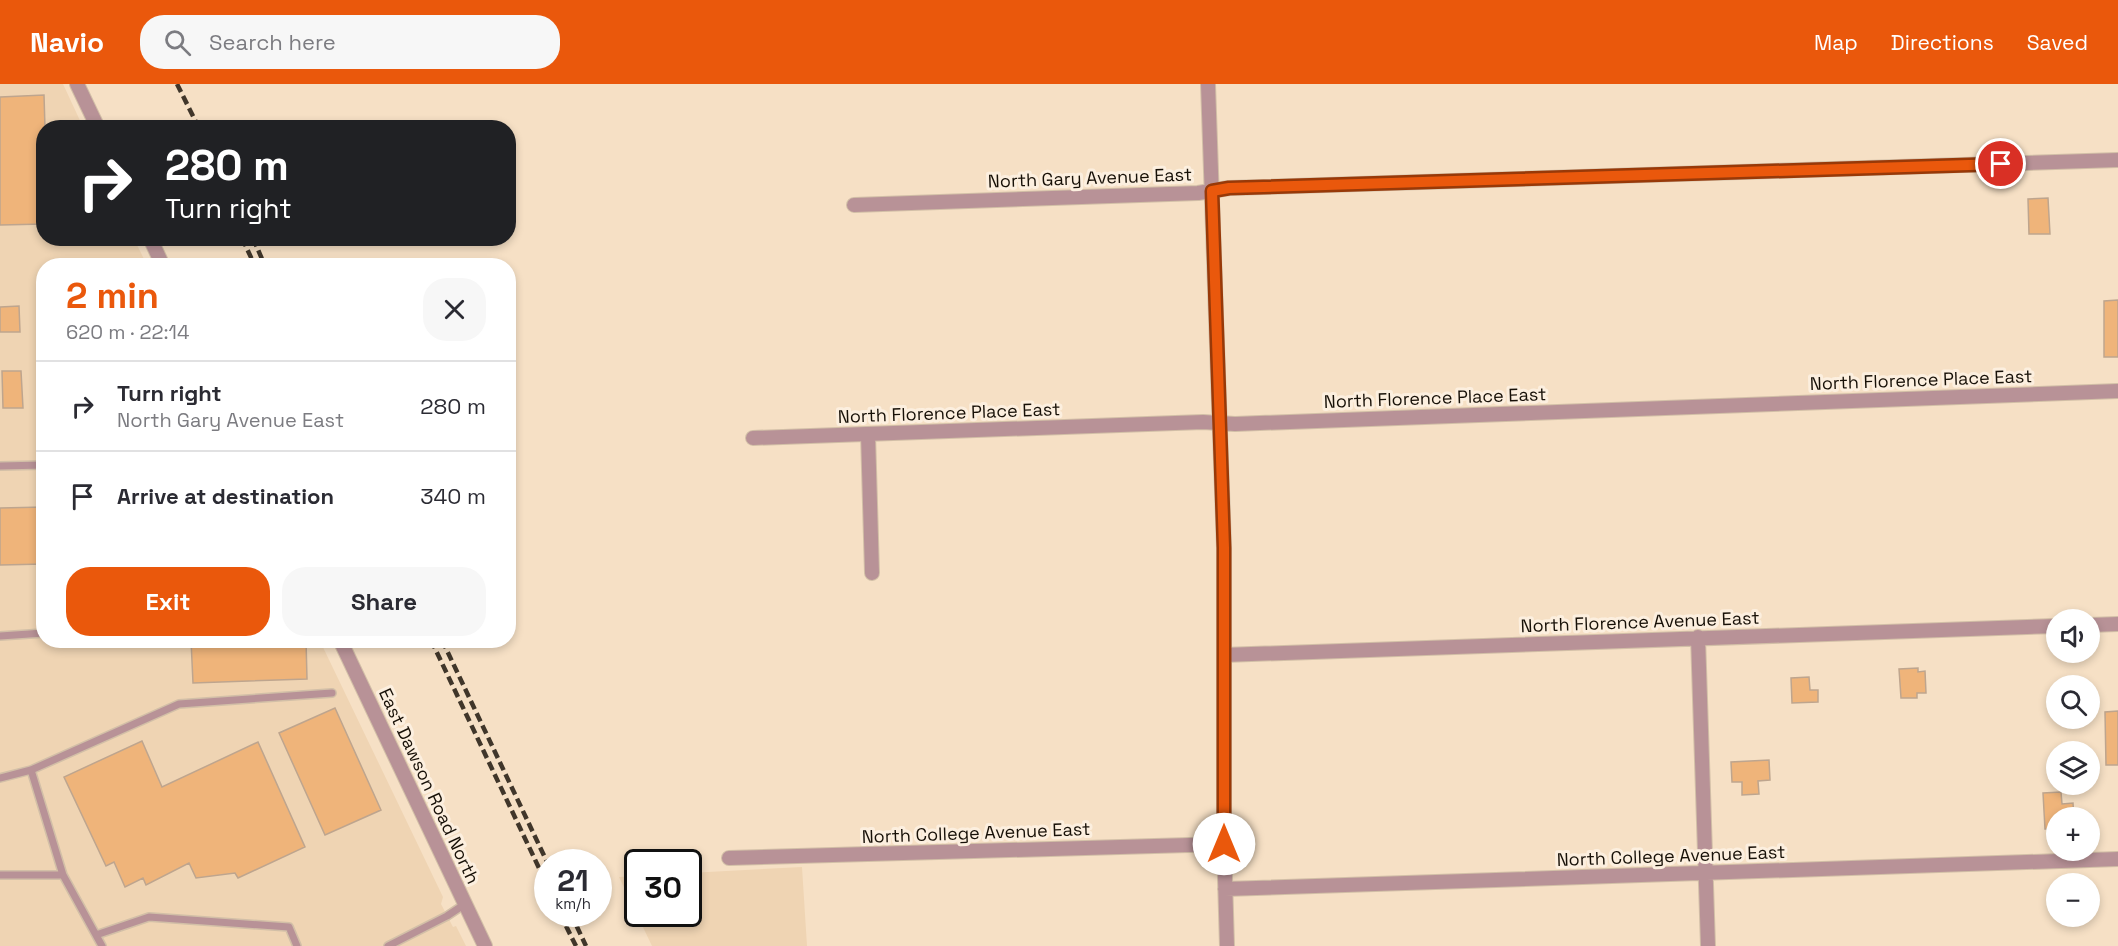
<!DOCTYPE html>
<html lang="en">
<head>
<meta charset="utf-8">
<style>
  :root { --surface:#fff; --page:#f7f7f7; --text:#2b2b33; --muted:#7c7c81; --line:#e1e1e2; --accent:#ea580c }
  body { margin:0; font-family:"Space Grotesk",sans-serif; background:var(--page); color:var(--text); height:100vh; display:flex; flex-direction:column; font-size:22px; white-space:nowrap }
  * { box-sizing:border-box; margin:0 }
  p { font-size:20px; color:var(--muted) }
  .icon { flex:none; width:33px; height:33px; fill:none; stroke:currentColor; stroke-width:2; stroke-linecap:round; stroke-linejoin:round }
  .map { position:relative; flex:1; overflow:hidden }
  .panel { position:absolute; left:36px; top:174px; width:480px; height:390px; display:flex; flex-direction:column; background:var(--surface); border-radius:24px; box-shadow:0 3px 9px #0003 }
  .panel>* { flex:none }
  .banner { position:absolute; left:36px; top:36px; width:480px; height:126px; border-radius:24px; box-shadow:0 3px 9px #0003; background:#202124; color:#fff; overflow:hidden }
  .tools { position:absolute; left:2046px; top:525px; display:grid; gap:12px }
  .tools a { display:grid; place-items:center; width:54px; height:54px; border-radius:50%; background:var(--surface); box-shadow:0 3px 9px #0003; font-size:30px }
  .speed { position:absolute; left:534px; top:765px; display:flex; gap:12px; font-size:30px; font-weight:700; text-align:center }
  .speed>* { display:grid; place-content:center; width:78px; height:78px; border-radius:50%; background:var(--surface); box-shadow:0 3px 9px #0003; line-height:1 }
  .speed small { font-size:15px; font-weight:400 }
  .speed .limit { border:3px solid #111; border-radius:9px; background:#fff; color:#111 }
  .pin { position:absolute; display:grid; place-items:center; width:51px; height:51px; color:#fff; margin:-26px; border:3px solid #fff; border-radius:50%; box-shadow:0 2px 6px #0007 }
  .me { position:absolute; width:66px; margin:-33px; rotate:0deg; stroke-linejoin:round; filter:drop-shadow(0 0 4px #0008) }
  .turn { display:flex; align-items:center; gap:21px; height:126px; padding:0 30px; font-size:27px }
  .turn .icon { width:78px; height:78px; stroke-width:2.5 }
  .turn b { display:block; font-size:42px; line-height:51px }
  .round { display:grid; place-items:center; flex:none; width:63px; height:63px; border-radius:24px; background:var(--page) }
  .overview { display:flex; align-items:center; justify-content:space-between; height:102px; padding:0 30px }
  h1 { font-size:36px; font-weight:700; line-height:45px; color:var(--accent) }
  .button { display:flex; gap:12px; margin-top:auto; padding:12px 30px }
  .button a { flex:1; height:69px; border-radius:24px; background:var(--accent); color:#fff; font-size:24px; font-weight:700; line-height:69px; text-align:center }
  .button a+a { background:var(--page); color:var(--text) }
  ul { padding:0; list-style:none }
  li { display:flex; align-items:center; gap:18px; height:90px; padding:0 30px; border-top:2px solid var(--line) }
  li div { flex:1 }
  li b { display:block; font-size:22px }
  li em { font-style:normal }
  header { display:flex; align-items:center; gap:36px; box-sizing:border-box; height:84px; padding:0 30px; background:var(--accent); color:#fff }
  header strong { font-size:28px }
  nav { display:flex; gap:33px; margin-inline-start:auto; font-size:21px }
  .search { width:420px; height:54px; background:var(--page); display:flex; align-items:center; gap:15px; box-sizing:border-box; padding:0 21px; border-radius:24px; color:var(--muted); font-size:22px }
  .map>svg:first-child { display:block }
  .built { fill:#efd4b3 }
  .building { fill:#efb47a; stroke:#bea58e; stroke-width:1.5 }
  .lines { fill:none; stroke-linecap:round; stroke-linejoin:round }
  .lane-casing { stroke:#d2bfa7; stroke-width:10 }
  .street-casing { stroke:#d2bfa7; stroke-width:16 }
  .lane { stroke:#b89297; stroke-width:7 }
  .street { stroke:#b89297; stroke-width:14 }
  .rail { stroke:#40362a; stroke-width:4.5; stroke-dasharray:9 4.5; stroke-linecap:butt }
  .route-casing { stroke:#983908; stroke-width:15 }
  .route { stroke:#ea580c; stroke-width:10 }
  .labels { text-anchor:middle; stroke-width:6; stroke-linejoin:round; paint-order:stroke }
  .street-label { font-size:18px; fill:#171007; stroke:#fcefdf }
</style>
</head>
<body>
<header>
<strong>Navio</strong>
<div class="search"><svg class="icon" aria-label="search" viewBox="0 0 24 24"><circle cx="10" cy="10" r="6"/><path d="M15 15l6 6"/></svg>Search here</div>
<nav><a>Map</a><a>Directions</a><a>Saved</a></nav>
</header>
<div class="map">
<svg width="2118" height="862" viewBox="0 0 2118 862">
  <rect width="100%" height="100%" fill="#f6e0c5"/>
  <!-- built -->
  <path class="built" d="M 0,0 L 63,0 L 83,43 L 44,44 L 44,154 L 134,155 L 147,181 L 44,182 L 44,556 L 320,557 L 443,813 L 441,820 L 453,843 L 456,842 L 466,862 L 0,862 Z
    M 802,783 L 807,862 L 652,862 L 619,793 L 637,792 L 638,830 L 688,830 L 689,789 Z"/>
  <!-- building -->
  <path class="building" d="M 44,11 L 45,44 L 44,44 L 44,140 L 0,141 L 0,13 Z
    M 2048,114 L 2050,150 L 2029,150 L 2028,115 Z
    M 2118,216 L 2118,273 L 2104,273 L 2104,217 Z
    M 19,222 L 20,248 L 0,248 L 0,223 Z
    M 2,287 L 21,287 L 23,324 L 3,324 Z
    M 44,423 L 44,480 L 0,481 L 0,424 Z
    M 191,556 L 306,556 L 307,595 L 193,599 Z
    M 1918,584 L 1918,588 L 1925,587 L 1926,609 L 1917,609 L 1917,614 L 1901,614 L 1899,585 Z
    M 1809,593 L 1810,606 L 1818,606 L 1818,618 L 1792,619 L 1791,594 Z
    M 335,624 L 381,726 L 325,751 L 279,649 Z
    M 2118,627 L 2118,681 L 2106,681 L 2105,628 Z
    M 142,657 L 162,703 L 258,658 L 305,763 L 238,794 L 235,789 L 196,794 L 189,779 L 146,801 L 143,794 L 125,803 L 114,778 L 106,782 L 64,693 Z
    M 1769,676 L 1770,696 L 1758,697 L 1759,710 L 1742,711 L 1742,698 L 1732,698 L 1731,678 Z
    M 2061,708 L 2062,720 L 2073,719 L 2074,734 L 2056,734 L 2056,745 L 2045,745 L 2043,709 Z"/>
  <g class="lines">
    <defs>
      <path id="lane" d="M 0,382 L 44,381
        M 0,552 L 44,549
        M 31,686 L 63,791 L 102,862
        M 0,694 L 31,686 L 179,620 L 332,609
        M 0,791 L 63,791
        M 96,851 L 149,833 L 289,843 L 297,862
        M 388,862 L 447,832 L 465,820"/>
      <path id="street" d="M 77,0 L 98,44
        M 1208,0 L 1224,464 L 1224,760 L 1227,862
        M 854,121 L 1198,109 L 1229,104 L 2118,76
        M 150,154 L 163,182
        M 868,350 L 872,489
        M 753,354 L 1203,338 L 1235,340 L 2118,307
        M 2090,541 L 2118,540
        M 1698,553 L 1708,862
        M 340,556 L 485,862
        M 1224,571 L 2056,542
        M 729,774 L 1224,760
        M 1225,805 L 2118,775"/>
    </defs>
    <!-- lane casing -->
    <use href="#lane" class="lane-casing"/>
    <!-- street casing -->
    <use href="#street" class="street-casing"/>
    <!-- lane -->
    <use href="#lane" class="lane"/>
    <!-- street -->
    <use href="#street" class="street"/>
    <!-- rail -->
    <path class="rail" d="M 177,0 L 199,44
      M 242,154 L 255,182
      M 253,154 L 265,182
      M 431,556 L 548,803
      M 442,556 L 548,780
      M 560,830 L 576,862
      M 571,830 L 586,862"/>
  </g>
  <g class="lines">
    <defs>
      <path id="route" d="M 1224,760 L 1224,464 L 1212,107 L 1229,104 L 2001,80"/>
    </defs>
    <!-- route casing -->
    <use href="#route" class="route-casing"/>
    <!-- route -->
    <use href="#route" class="route"/>
  </g>
  <g class="labels">
    <!-- street labels -->
    <g class="street-label">
      <text transform="translate(1090 94) rotate(-2)" y="6">North Gary Avenue East</text>
      <text transform="translate(1921 296) rotate(-2)" y="6">North Florence Place East</text>
      <text transform="translate(1435 314) rotate(-2)" y="6">North Florence Place East</text>
      <text transform="translate(949 329) rotate(-2)" y="6">North Florence Place East</text>
      <text transform="translate(1640 538) rotate(-2)" y="6">North Florence Avenue East</text>
      <text transform="translate(429 702) rotate(65)" y="6">East Dawson Road North</text>
      <text transform="translate(976 749) rotate(-2)" y="6">North College Avenue East</text>
      <text transform="translate(1671 772) rotate(-2)" y="6">North College Avenue East</text>
    </g>
  </g>
</svg>
<div class="tools">
<a><svg class="icon" aria-label="sound" viewBox="0 0 24 24"><path d="M4 9h4l5-4v14l-5-4H4zM17 9q2 3 0 6"/></svg></a>
<a><svg class="icon" aria-label="search" viewBox="0 0 24 24"><circle cx="10" cy="10" r="6"/><path d="M15 15l6 6"/></svg></a>
<a><svg class="icon" aria-label="layers" viewBox="0 0 24 24"><path d="M12 4l9 5-9 5-9-5zM3 14l9 5 9-5"/></svg></a>
<a>+</a>
<a>−</a>
</div>
<div class="speed"><div>21<small>km/h</small></div><div class="limit">30</div></div>
<div class="pin" style="left:2001px;top:80px;background:#d93025"><svg class="icon" aria-label="arrive" viewBox="0 0 24 24"><path d="M6 21V4h12l-3 4 3 4H6"/></svg></div>
<svg class="me" style="left:1224px;top:760px" viewBox="-20 -20 40 40"><circle r="19" fill="#fff"/><path d="M0-13L10 11 0 6-10 11z" fill="#ea580c"/></svg>
<div class="banner">
<div class="turn"><svg class="icon" aria-label="right" viewBox="0 0 24 24"><path d="M7 20v-9h11M14 6l5 5-5 5"/></svg><div><b>280 m</b>Turn right</div></div>
</div>
<section class="panel">
<div class="overview"><div><h1>2 min</h1><p>620 m · 22:14</p></div><a class="round"><svg class="icon" aria-label="close" viewBox="0 0 24 24"><path d="M6 6l12 12M18 6L6 18"/></svg></a></div>
<ul>
<li><svg class="icon" aria-label="right" viewBox="0 0 24 24"><path d="M7 20v-9h11M14 6l5 5-5 5"/></svg><div><b>Turn right</b><p>North Gary Avenue East</p></div><em>280 m</em></li>
<li><svg class="icon" aria-label="arrive" viewBox="0 0 24 24"><path d="M6 21V4h12l-3 4 3 4H6"/></svg><div><b>Arrive at destination</b></div><em>340 m</em></li>
</ul>
<div class="button"><a>Exit</a><a>Share</a></div>
</section>
</div>
</body>
</html>
